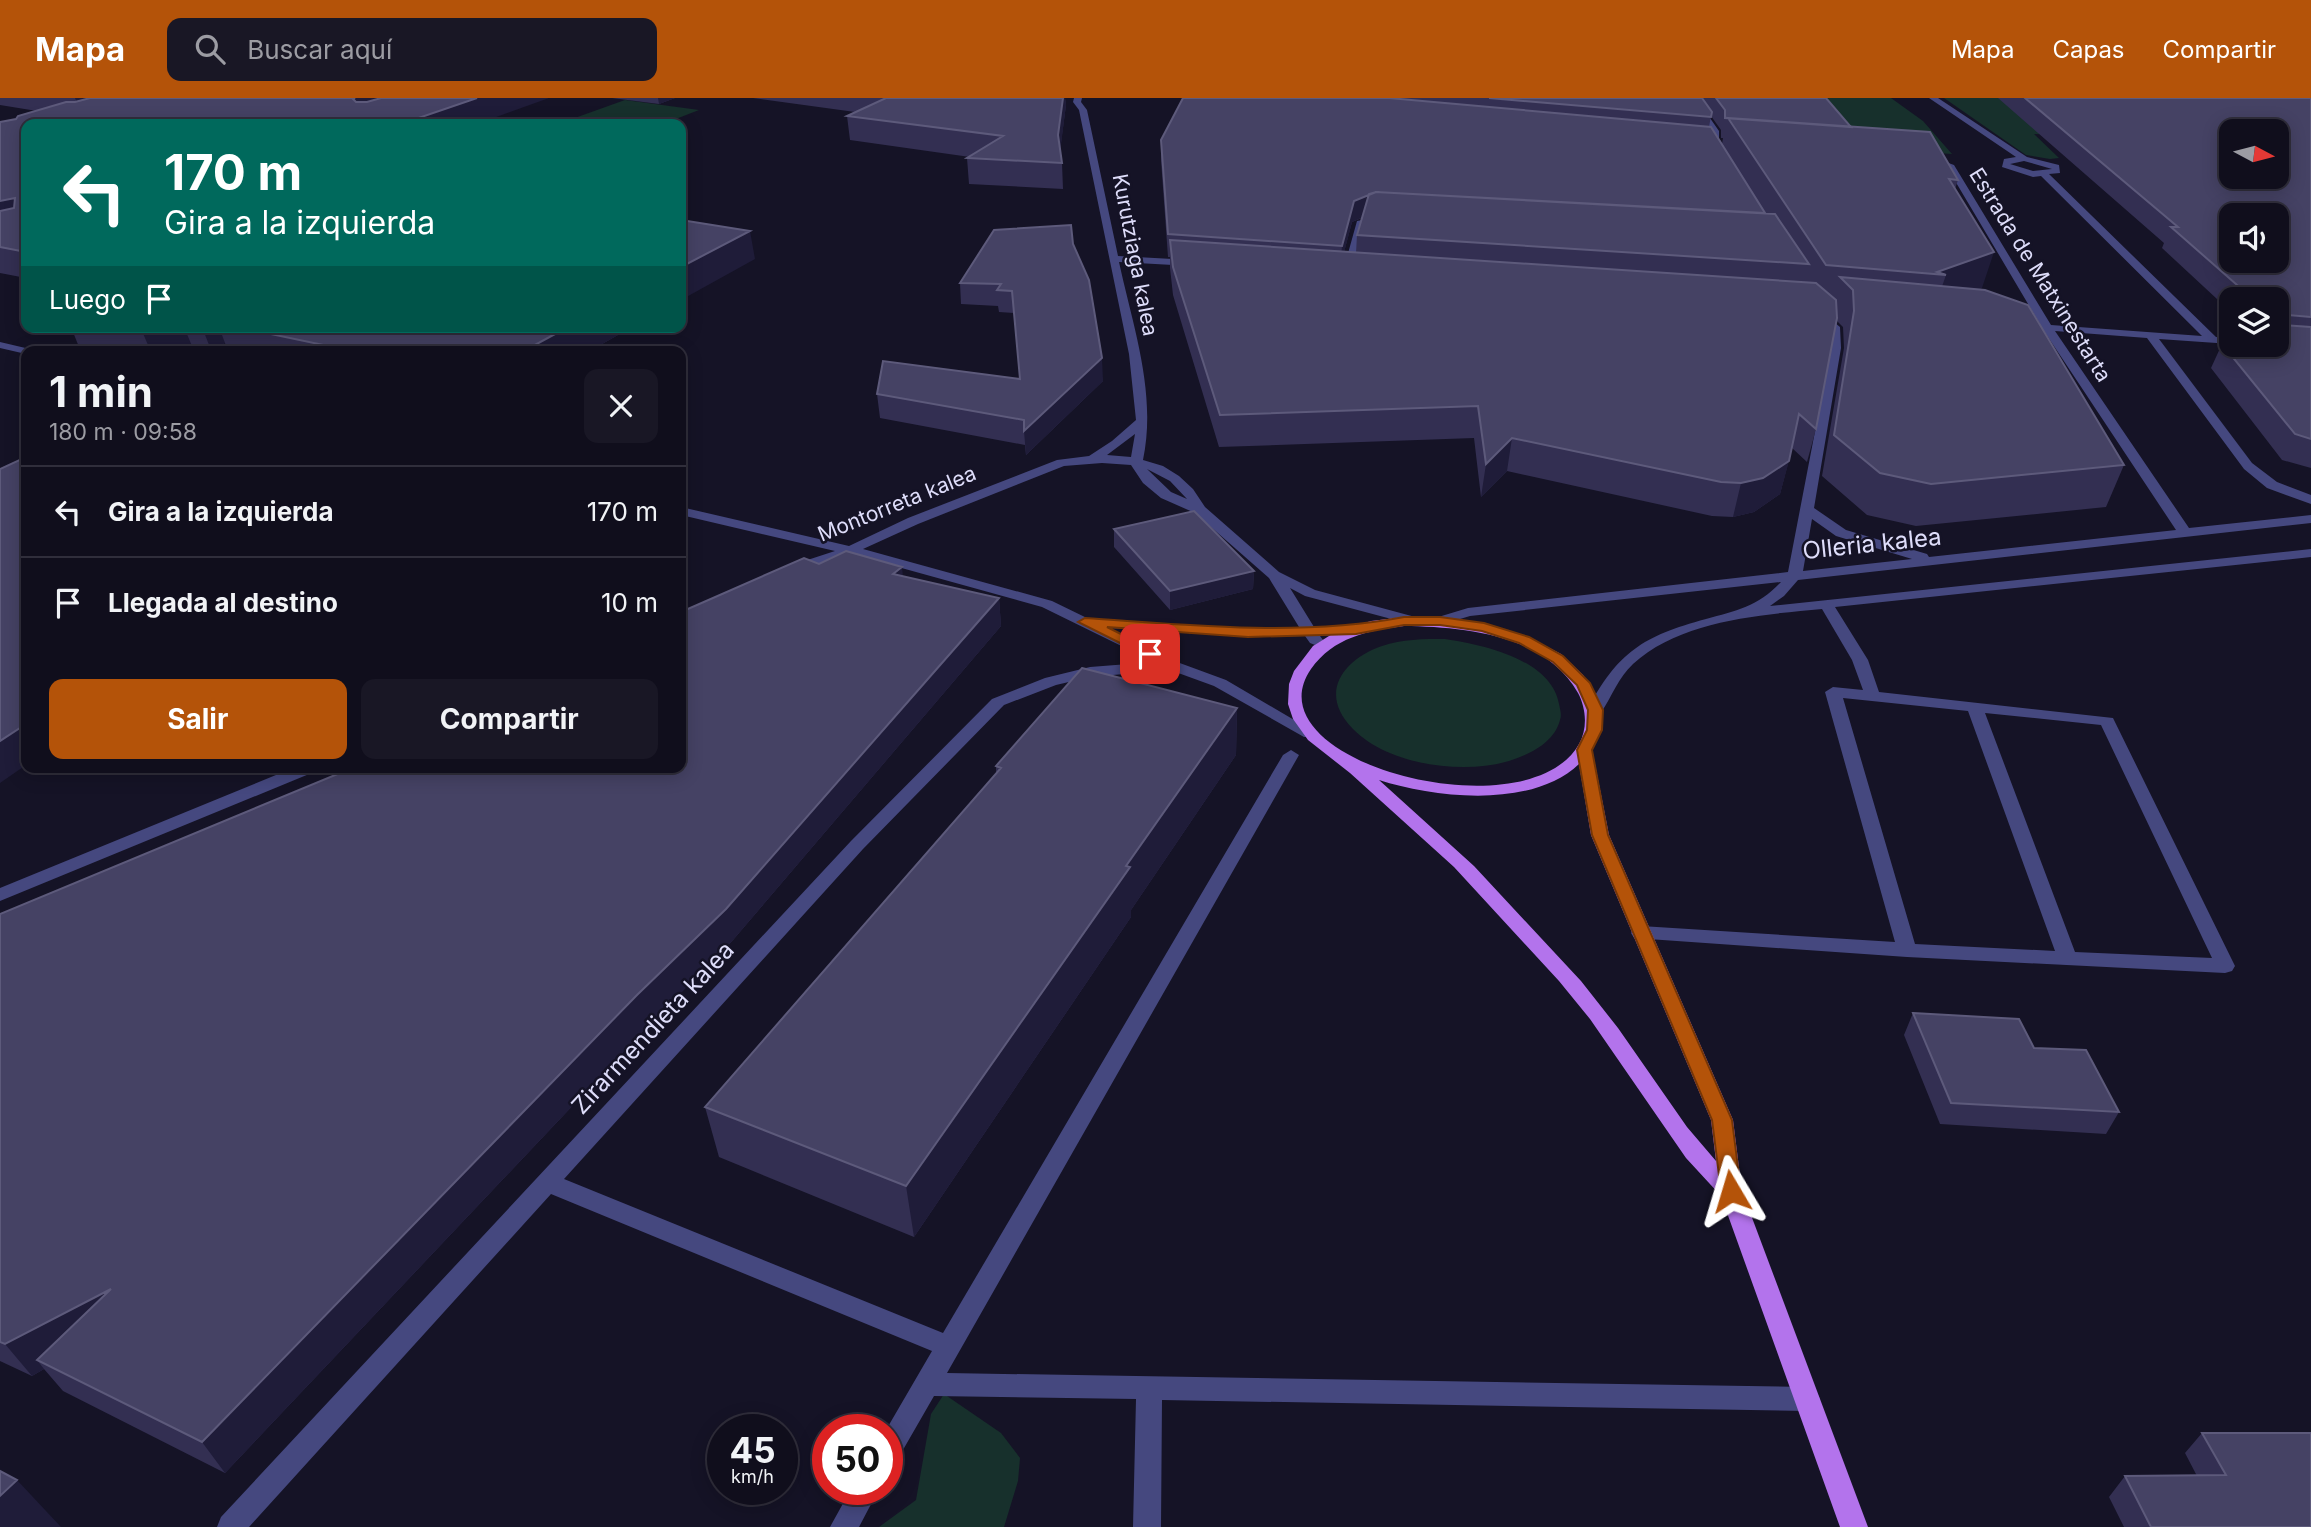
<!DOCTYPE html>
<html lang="es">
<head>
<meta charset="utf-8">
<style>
  :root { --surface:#100e1c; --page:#191725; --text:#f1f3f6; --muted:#9c9ca3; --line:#302e3b; --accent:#b45309 }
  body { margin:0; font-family:Inter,sans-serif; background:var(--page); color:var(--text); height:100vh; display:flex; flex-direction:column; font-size:26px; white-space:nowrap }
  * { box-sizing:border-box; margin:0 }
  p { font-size:23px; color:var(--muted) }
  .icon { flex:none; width:38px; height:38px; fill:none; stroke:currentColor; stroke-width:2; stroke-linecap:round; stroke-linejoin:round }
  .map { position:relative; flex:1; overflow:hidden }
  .sheet { position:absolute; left:21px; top:248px; width:665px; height:427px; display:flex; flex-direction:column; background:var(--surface); border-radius:14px; box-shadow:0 4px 18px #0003,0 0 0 2px var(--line) }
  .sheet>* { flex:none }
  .hud { position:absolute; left:21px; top:21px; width:665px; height:214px; border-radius:14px; box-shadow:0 4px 18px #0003,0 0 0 2px var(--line); background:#00695c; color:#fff; overflow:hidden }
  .needle { width:46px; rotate:97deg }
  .fabs { position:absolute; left:2219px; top:21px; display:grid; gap:14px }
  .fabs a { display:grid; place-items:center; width:70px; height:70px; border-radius:14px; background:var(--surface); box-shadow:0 4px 18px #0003,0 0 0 2px var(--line); font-size:35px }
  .speed { position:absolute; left:707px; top:1316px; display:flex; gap:14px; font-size:35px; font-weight:700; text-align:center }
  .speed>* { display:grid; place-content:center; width:91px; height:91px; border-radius:50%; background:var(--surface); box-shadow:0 4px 18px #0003,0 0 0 2px var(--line); line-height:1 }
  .speed small { font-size:18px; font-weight:400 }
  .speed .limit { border:10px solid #d22; background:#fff; color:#111 }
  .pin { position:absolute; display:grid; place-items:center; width:60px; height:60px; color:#fff; margin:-30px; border-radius:14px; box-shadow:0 4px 10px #0006 }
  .me { position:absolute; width:77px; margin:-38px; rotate:353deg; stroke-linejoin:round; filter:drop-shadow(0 0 5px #0008) }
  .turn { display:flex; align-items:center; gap:24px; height:147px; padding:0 28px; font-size:32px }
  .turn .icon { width:91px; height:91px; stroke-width:2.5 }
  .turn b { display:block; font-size:49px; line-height:60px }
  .then { display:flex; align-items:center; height:66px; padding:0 28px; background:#0003; gap:14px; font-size:26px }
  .round { display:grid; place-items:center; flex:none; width:74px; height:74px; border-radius:14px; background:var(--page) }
  .overview { display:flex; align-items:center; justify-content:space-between; height:119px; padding:0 28px }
  h1 { font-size:42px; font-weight:700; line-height:52px }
  .cta { display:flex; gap:14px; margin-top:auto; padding:14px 28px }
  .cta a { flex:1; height:80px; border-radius:14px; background:var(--accent); color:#fff; font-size:28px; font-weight:700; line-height:80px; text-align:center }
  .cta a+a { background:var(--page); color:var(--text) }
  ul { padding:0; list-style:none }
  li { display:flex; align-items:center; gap:21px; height:91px; padding:0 28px; border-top:2px solid var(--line) }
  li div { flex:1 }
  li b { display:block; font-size:26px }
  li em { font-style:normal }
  header { display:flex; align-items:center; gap:42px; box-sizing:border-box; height:98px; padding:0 35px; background:var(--accent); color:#fff }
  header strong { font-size:33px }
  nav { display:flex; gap:38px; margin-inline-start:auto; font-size:24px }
  .search { width:490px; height:63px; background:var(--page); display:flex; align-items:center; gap:18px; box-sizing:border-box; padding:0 24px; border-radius:14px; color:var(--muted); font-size:26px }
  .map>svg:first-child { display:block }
  .green { fill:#17302c }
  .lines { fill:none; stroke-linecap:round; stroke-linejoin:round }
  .minor { fill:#45487f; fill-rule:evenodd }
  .major { fill:#b373ec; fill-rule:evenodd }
  .wall { fill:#332f52; fill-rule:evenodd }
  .shaded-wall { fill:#1f1c39 }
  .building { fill:#454264; stroke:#5d5a7b; stroke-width:2; fill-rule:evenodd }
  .route { fill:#b45309; stroke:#753606; stroke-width:2 }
  .labels { text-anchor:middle; stroke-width:5; stroke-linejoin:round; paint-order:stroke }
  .far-street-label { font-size:21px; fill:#deddfa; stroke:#151326 }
  .street-label { font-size:24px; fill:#deddfa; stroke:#151326 }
</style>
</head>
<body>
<header>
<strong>Mapa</strong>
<div class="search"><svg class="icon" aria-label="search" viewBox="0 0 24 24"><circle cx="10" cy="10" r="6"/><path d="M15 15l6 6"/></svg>Buscar aquí</div>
<nav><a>Mapa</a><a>Capas</a><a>Compartir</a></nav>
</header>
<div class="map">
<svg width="2311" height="1429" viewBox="0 0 2311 1429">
  <rect width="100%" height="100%" fill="#151326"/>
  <!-- green -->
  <path class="green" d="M 1806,0 L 1891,0 L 1923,23 L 1952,56 L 1745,42 Z
    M 1944,0 L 2182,0 L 2231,43 L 2034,36 L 2059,60 L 2050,61 L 2026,57 Z
    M 625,2 L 699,12 L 663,26 L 558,26 Z
    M 1445,541 C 1483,547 1551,561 1559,606 C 1560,611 1562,617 1560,622 C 1554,645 1530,656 1509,663 C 1463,677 1388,667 1353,631 C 1318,596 1342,562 1382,548 C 1402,541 1424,541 1445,541 Z
    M 944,1296 L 1001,1335 L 1020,1360 L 1018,1383 L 1004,1429 L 879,1429 L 916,1402 L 931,1316 Z"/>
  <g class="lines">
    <!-- minor -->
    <path class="minor" d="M 1074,0 L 1082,0 L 1081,4 L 1087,12 L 1118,158 L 1191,162 L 1196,165 L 1191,168 L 1119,164 C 1133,229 1157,295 1143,362 L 1163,368 L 1179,378 L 1193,391 L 1205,409 L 1279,474 L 1315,492 L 1419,520 L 1421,523 L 1414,527 L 1305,498 L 1290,490 L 1314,529 L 1356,528 L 1363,532 L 1356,536 L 1320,538 L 1323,542 L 1315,547 L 1310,545 L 1305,538 L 1249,539 L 1109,530 L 1177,564 L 1226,582 L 1318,636 L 1316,639 L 1304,639 L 1214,588 L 1170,572 L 1090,579 L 1056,587 L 1004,607 L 863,751 L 564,1081 L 943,1235 L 1283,657 L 1291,652 L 1299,657 L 947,1275 L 1807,1289 L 1816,1293 L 1820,1301 L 1816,1309 L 1807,1313 L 1162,1302 L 1161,1429 L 1133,1429 L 1136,1301 L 934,1298 L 896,1364 L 887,1368 L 886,1332 L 932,1253 L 551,1096 L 249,1429 L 217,1429 L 221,1419 L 851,743 L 992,601 L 1045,580 L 1090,569 L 1154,564 L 1042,509 L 851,456 L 799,474 L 789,474 L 789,468 L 835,453 L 681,417 L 681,409 L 849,448 L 908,420 L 1057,362 L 1089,358 L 1112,343 L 1136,322 L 1129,256 L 1079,12 L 1073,4 ZM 1135,336 L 1131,359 L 1107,357 ZM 1102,365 L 1131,367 L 1143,385 L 1161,400 L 1195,415 L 1269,480 L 1299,529 L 1249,531 L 1091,522 L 1052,503 L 863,451 L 918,426 L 1064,368 ZM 1147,371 L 1170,383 L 1187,401 L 1171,394 Z
      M 1688,0 L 1696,0 L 1719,33 L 1719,40 L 1715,44 L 1719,57 L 1712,55 L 1707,44 L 1711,39 L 1711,33 Z
      M 1929,0 L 1938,0 L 2027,59 L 2059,67 L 2060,75 L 2049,76 L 2216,239 L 2231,240 L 2231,246 L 2159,241 L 2252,365 L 2277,384 L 2311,397 L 2311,406 L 2267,390 L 2244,371 L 2147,240 L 2055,233 L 2189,430 L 2311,417 L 2311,425 L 1798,482 L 1784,498 L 1770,508 L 2311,451 L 2311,459 L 1835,509 L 1868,562 L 1879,594 L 2113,620 L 2235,868 L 2232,873 L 2225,875 L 1907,859 L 1634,840 L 1631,835 L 1634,830 L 1641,828 L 1895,844 L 1825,594 L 1833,589 L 1863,592 L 1852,562 L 1822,511 C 1760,517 1681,522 1633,566 C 1618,580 1612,598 1601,615 L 1595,617 L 1587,612 C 1618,554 1643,538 1706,521 C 1736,513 1759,508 1781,484 L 1470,518 L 1440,527 L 1433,523 L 1435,520 L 1468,510 L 1788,474 L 1831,250 L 1830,230 L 1813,214 L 1818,211 L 1840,229 L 1841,250 L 1814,410 L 1846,432 L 1927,456 L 1929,459 L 2176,432 L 2044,233 L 2034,229 L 2040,226 L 1948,71 L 1925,60 L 1929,58 L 1954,67 L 2051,227 L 2202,238 L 2041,78 L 2033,79 L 2002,69 L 2004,61 L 2016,59 ZM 2024,63 L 2052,71 L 2033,73 L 2010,66 ZM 1812,421 L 1836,438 L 1912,461 L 1803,473 ZM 1843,600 L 1968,613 L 2055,853 L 1915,846 ZM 1985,615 L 2101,627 L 2212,860 L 2075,854 Z
      M 1384,118 L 1387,119 L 1387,123 L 1364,127 L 1351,175 L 1342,177 L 1357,123 Z
      M 264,229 L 278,229 L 228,254 L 213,254 Z
      M 0,244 L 34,252 L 35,254 L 26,254 L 26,256 L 0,250 Z
      M 293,670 L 316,670 L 314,674 L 0,803 L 0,790 Z
      M 851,1391 L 879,1391 L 859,1429 L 830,1429 Z"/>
    <!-- major -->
    <path class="major" d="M 1404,519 L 1470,523 L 1528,539 L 1561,556 L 1583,577 L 1599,603 L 1602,625 L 1592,651 L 1609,737 L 1733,1022 L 1742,1093 L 1868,1429 L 1840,1429 L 1721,1098 L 1686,1060 L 1590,921 L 1559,883 L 1454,769 L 1350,675 L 1308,642 L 1293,621 L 1288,606 L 1289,586 L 1294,573 L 1313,548 L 1337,533 L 1371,523 ZM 1404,528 C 1464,529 1545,536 1578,595 C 1586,610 1588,630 1579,646 C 1528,737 1247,664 1311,571 C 1334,539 1367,533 1404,528 ZM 1579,666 L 1591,737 L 1711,1022 L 1716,1063 L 1687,1029 L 1618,930 L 1581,883 L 1474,768 L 1379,682 C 1435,700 1532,711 1579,666 Z"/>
  </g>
  <!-- wall -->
  <path class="wall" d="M 0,0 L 549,0 L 26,26 L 26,180 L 0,175 L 0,24 L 16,21 L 37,13 L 0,7 Z
    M 612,0 L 675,0 L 659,6 Z
    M 753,0 L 1065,0 L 1066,7 L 1060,52 L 1062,65 L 1063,91 L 969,86 L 967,60 L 970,59 L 850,42 L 847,18 L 855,14 Z
    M 1183,0 L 1826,0 L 1851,29 L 1958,82 L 1955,91 L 1982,190 L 1978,191 L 2124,367 L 2106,409 L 1916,428 L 1867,417 L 1822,378 L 1844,250 L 1843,229 L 1836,222 L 1816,331 L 1807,364 L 1792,350 L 1780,396 L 1754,414 L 1733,419 L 1712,418 L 1507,373 L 1481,399 L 1474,340 L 1219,349 L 1173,197 L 1170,170 L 1170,159 L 1168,159 L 1161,62 L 1161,42 ZM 1711,18 L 1721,32 L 1721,40 L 1723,40 L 1722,46 L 1709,29 ZM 1362,120 L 1357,137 L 1356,155 L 1344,154 L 1352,124 Z
    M 1998,0 L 2311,0 L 2311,370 L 2282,362 L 2211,270 L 2222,246 L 2277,247 L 2277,201 L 2231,201 L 2231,214 L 2162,150 L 2164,145 Z
    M 1073,146 L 1103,283 L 1026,357 L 1025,347 L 880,320 L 877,296 L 1020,280 L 1014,215 L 999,214 L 998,208 L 961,206 L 960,185 Z
    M 71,229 L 632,229 L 588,254 L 228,254 L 225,245 L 211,252 L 192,248 L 179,254 L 104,254 L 79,249 Z
    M 1114,431 L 1254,473 L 1253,491 L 1170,512 L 1114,449 Z
    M 819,466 L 903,479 L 999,500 L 1001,528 L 733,842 L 647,929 L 225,1375 L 63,1293 L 44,1271 L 32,1278 L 0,1263 L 0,816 L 681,670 Z
    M 1237,610 L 1236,657 L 1131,812 L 1131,819 L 914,1139 L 719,1059 L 705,1009 L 996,675 L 996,668 Z
    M 1913,915 L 2034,950 L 2119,1014 L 2106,1036 L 1940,1026 L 1904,937 Z
    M 2202,1335 L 2311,1429 L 2124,1429 L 2109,1399 L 2125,1378 L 2197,1378 L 2185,1355 Z"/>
  <!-- shaded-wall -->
  <path class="shaded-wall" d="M 75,0 L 150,0 L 83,20 Z
    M 355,0 L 433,0 L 361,25 L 353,1 Z
    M 477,0 L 549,0 L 477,26 L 401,26 Z
    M 658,0 L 675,0 L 659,6 Z
    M 1063,0 L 1065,0 L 1066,7 L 1059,63 L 1058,37 Z
    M 1374,94 L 1372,115 L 1352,124 L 1340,170 L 1342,148 L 1354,103 Z
    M 15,100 L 26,124 L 0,134 L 0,103 Z
    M 750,133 L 755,161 L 681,202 L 681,169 Z
    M 1994,154 L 1982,190 L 1936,206 L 1946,177 L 1937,174 Z
    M 151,229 L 184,229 L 192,248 L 179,254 L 151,254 L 142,233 Z
    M 202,229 L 219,229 L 225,245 L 211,252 Z
    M 568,229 L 632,229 L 588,254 L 522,254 Z
    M 1102,260 L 1103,283 L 1026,357 L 1024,333 Z
    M 1512,340 L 1507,373 L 1481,399 L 1486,366 Z
    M 1789,363 L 1780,396 L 1754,414 L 1733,419 L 1741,385 Z
    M 902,469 L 905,497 L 893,476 Z
    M 1254,473 L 1253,491 L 1170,512 L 1170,493 Z
    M 999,500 L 1001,528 L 733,842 L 647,929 L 225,1375 L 202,1344 Z
    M 1237,610 L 1236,657 L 1131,812 L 1131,819 L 914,1139 L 906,1088 L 1126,768 Z
    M 26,626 L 26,667 L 0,685 L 0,643 Z
    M 111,1191 L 37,1262 L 44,1271 L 32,1278 L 5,1246 Z
    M 17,1382 L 61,1429 L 0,1429 L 0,1398 Z"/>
  <!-- building -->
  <path class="building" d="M 90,0 L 355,0 L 353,1 L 356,4 L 367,4 L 381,0 L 477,0 L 401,26 L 26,26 L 26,154 L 0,149 L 0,113 L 14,110 L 15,100 L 0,103 L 0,24 L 16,21 L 18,18 L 66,4 L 75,4 Z
    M 886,0 L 1063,0 L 1058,37 L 1062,65 L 967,60 L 1003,38 L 847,18 Z
    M 1183,0 L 1389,0 L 1711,29 L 1765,115 L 1376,94 L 1354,103 L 1342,148 L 1168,136 L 1161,42 Z
    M 1489,0 L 1702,0 L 1712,14 L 1711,19 Z
    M 1716,0 L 1826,0 L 1851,29 L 1725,20 L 1725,12 Z
    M 2025,0 L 2311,0 L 2311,219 L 2288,217 L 2282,224 L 2284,227 L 2311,229 L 2311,341 L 2295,336 L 2222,246 L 2231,241 L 2231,247 L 2277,247 L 2277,201 L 2253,201 L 2171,129 L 2178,129 ZM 2231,33 L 2277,33 L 2277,79 L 2231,79 ZM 2231,117 L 2277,117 L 2277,163 L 2231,163 Z
    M 1728,20 L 1930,34 L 1958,82 L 1949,81 L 1994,154 L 1937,174 L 1946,177 L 1826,167 Z
    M 1376,94 L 1775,116 L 1809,166 L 1357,137 L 1369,96 Z
    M 681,122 L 750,133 L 681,169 Z
    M 1071,127 L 1073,146 L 1089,182 L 1102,260 L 1024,333 L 1024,322 L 877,296 L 883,263 L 1020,281 L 1012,193 L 997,192 L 1001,186 L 960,185 L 994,132 Z
    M 1170,142 L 1816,185 L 1836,202 L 1837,220 L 1816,331 L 1799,316 L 1789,363 L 1763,380 L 1741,385 L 1721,384 L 1512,340 L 1486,366 L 1478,308 L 1220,317 L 1173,169 Z
    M 1840,179 L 1985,192 L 2028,207 L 2124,367 L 1931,386 L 1880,375 L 1834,337 L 1854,213 L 1853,192 Z
    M 124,229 L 151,229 L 142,233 Z
    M 237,229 L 568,229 L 522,254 L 357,254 Z
    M 26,359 L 26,626 L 0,643 L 0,371 Z
    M 1194,413 L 1254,473 L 1170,493 L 1114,431 Z
    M 846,453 L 902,469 L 893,476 L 999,500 L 726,811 L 637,897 L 202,1344 L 37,1262 L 111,1191 L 5,1246 L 0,1244 L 0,816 L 352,670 L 681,670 L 681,514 L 804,460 L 819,466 Z
    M 1082,570 L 1237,610 L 1126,768 L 1130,769 L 906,1088 L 705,1009 L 1001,670 L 996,668 Z
    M 1913,915 L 2019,921 L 2034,950 L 2086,952 L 2119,1014 L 1951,1005 Z
    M 2202,1335 L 2311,1335 L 2311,1429 L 2151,1429 L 2125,1378 L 2226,1377 Z
    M 0,1373 L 17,1382 L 0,1398 Z"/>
  <!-- route -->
  <path class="route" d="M 1404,519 L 1440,519 L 1484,525 L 1529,539 L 1563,558 L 1590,585 L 1603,612 L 1602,632 L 1592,652 L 1608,737 L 1732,1022 L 1741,1093 L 1738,1099 L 1731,1101 L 1724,1099 L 1721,1093 L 1712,1022 L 1592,737 L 1577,652 L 1587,632 L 1588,612 L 1577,587 L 1553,564 L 1519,545 L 1482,533 L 1440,527 L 1404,527 L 1356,536 L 1248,539 L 1107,529 L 1155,553 L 1157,556 L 1150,560 L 1078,524 L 1085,520 C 1191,527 1299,539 1404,519 Z"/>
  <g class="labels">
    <!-- far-street labels -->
    <g class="far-street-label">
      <text transform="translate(1135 157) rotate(79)" y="7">Kurutziaga kalea</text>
      <text transform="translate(2040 177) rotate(58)" y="7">Estrada de Matxinestarta</text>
      <text transform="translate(897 406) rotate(-22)" y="7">Montorreta kalea</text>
    </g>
    <!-- street labels -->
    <g class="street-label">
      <text transform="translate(1872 446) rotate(-6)" y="8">Olleria kalea</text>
      <text transform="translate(653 930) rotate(-47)" y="8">Zirarmendieta kalea</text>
    </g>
  </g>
</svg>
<div class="fabs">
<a><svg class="needle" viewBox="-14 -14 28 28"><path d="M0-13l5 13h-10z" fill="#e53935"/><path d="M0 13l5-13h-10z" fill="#9c9ca3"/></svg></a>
<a><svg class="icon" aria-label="sound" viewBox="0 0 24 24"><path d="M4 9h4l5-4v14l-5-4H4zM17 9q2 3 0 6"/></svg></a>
<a><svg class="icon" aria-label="layers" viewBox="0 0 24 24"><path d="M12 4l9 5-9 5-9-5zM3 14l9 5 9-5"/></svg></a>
</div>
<div class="speed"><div>45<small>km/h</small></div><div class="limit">50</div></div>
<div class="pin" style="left:1150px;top:556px;background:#d93025"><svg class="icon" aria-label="arrive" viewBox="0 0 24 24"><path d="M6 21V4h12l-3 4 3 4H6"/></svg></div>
<svg class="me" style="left:1731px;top:1093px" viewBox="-20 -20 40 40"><path d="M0-17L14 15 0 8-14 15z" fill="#b45309" stroke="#fff" stroke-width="4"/></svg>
<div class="hud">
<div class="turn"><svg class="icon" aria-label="left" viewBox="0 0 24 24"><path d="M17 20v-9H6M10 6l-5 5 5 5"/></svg><div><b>170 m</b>Gira a la izquierda</div></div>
<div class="then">Luego<svg class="icon" aria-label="arrive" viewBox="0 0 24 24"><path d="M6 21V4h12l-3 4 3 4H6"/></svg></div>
</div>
<section class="sheet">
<div class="overview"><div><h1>1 min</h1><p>180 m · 09:58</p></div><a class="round"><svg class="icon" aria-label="close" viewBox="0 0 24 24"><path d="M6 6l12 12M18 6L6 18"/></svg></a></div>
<ul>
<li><svg class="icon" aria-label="left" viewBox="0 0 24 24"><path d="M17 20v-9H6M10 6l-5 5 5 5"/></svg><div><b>Gira a la izquierda</b></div><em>170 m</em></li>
<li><svg class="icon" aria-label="arrive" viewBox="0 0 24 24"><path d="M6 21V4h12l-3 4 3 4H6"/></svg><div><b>Llegada al destino</b></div><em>10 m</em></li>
</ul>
<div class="cta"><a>Salir</a><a>Compartir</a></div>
</section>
</div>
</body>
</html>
